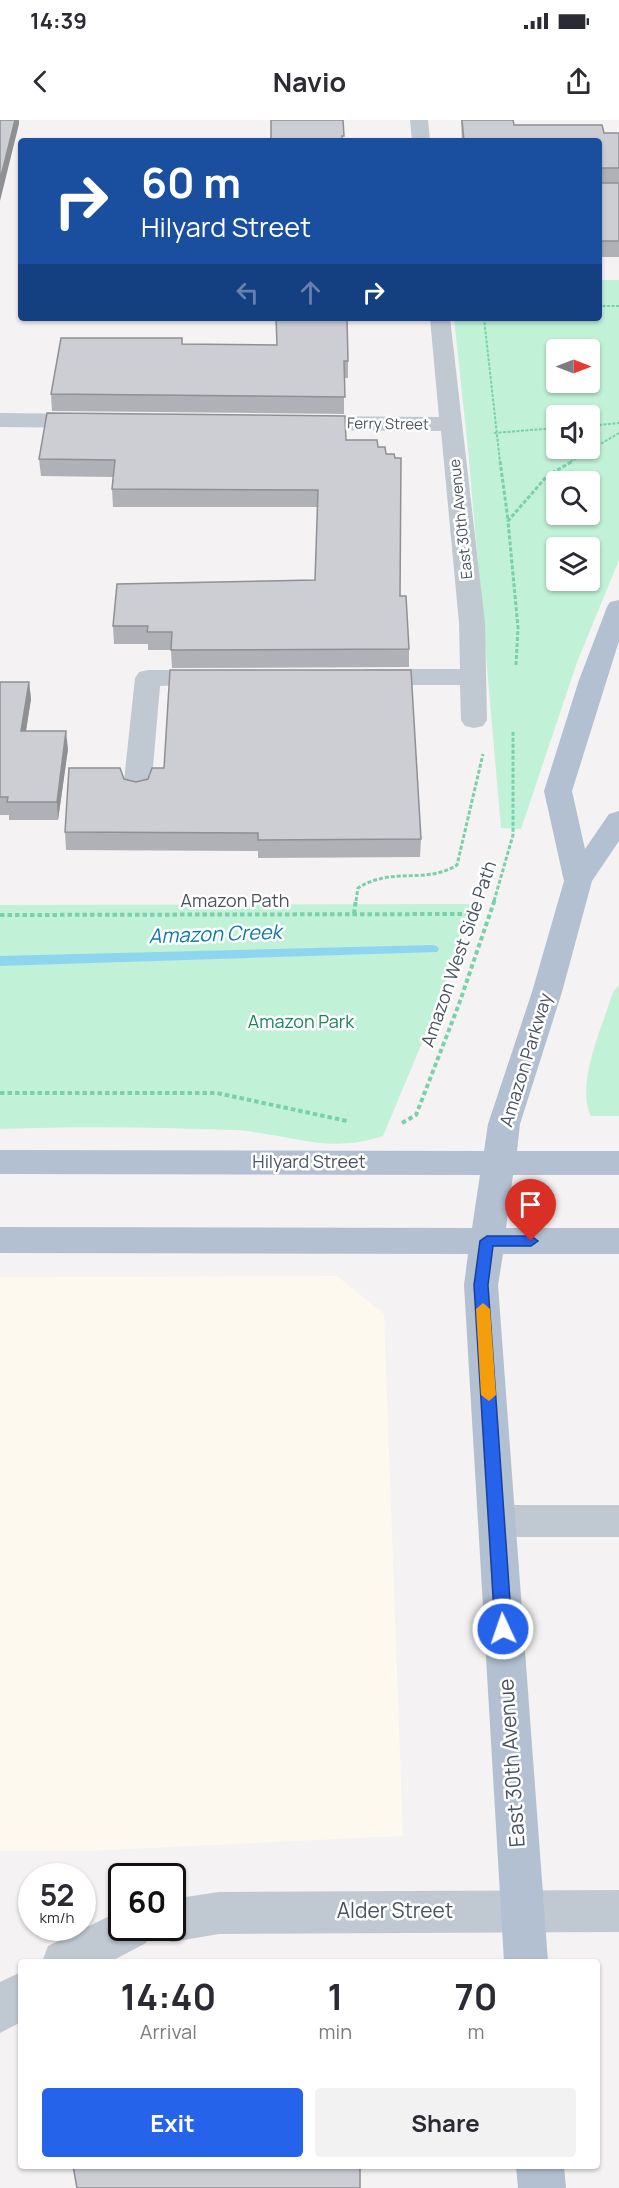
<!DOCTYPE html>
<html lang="en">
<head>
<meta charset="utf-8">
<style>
  :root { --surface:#fff; --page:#f2f2f3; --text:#2b2b33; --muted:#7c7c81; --accent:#2563eb }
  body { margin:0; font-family:Manrope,sans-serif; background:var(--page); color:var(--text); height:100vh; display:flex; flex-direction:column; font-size:22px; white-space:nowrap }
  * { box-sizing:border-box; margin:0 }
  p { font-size:20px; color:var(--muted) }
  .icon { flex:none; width:33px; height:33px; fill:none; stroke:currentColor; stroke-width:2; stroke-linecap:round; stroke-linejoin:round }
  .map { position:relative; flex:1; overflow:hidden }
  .drawer { position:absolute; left:18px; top:1839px; width:582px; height:210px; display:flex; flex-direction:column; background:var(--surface); border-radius:6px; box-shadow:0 2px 4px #0004 }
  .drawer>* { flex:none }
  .guide { position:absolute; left:18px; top:18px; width:584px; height:183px; border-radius:6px; box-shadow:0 2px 4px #0004; background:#1a4fa0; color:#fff; overflow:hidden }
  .needle { width:39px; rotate:90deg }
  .controls { position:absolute; left:546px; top:219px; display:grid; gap:12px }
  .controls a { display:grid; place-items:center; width:54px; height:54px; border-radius:6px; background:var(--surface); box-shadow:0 2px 4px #0004; font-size:30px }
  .speed { position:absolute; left:18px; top:1743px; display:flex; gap:12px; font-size:30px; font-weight:700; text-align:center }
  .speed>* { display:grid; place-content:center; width:78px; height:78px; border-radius:50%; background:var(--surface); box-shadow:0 2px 4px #0004; line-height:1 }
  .speed small { font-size:15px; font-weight:400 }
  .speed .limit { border:3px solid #111; border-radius:9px; background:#fff; color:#111 }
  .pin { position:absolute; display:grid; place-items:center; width:51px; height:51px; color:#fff; margin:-62px -26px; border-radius:50% 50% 50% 0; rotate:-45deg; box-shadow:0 0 6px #0007 }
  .pin .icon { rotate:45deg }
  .me { position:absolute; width:66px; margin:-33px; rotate:357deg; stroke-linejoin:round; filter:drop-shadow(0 0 4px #0008) }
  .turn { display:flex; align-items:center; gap:21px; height:126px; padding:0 24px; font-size:27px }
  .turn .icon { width:78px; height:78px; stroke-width:2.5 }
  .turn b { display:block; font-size:42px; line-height:51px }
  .lanes { display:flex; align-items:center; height:57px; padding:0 24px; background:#0003; justify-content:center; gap:30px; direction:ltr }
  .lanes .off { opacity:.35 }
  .eta { display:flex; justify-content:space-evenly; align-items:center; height:102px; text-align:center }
  .eta b { font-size:36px; font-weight:700; line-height:42px }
  .cta { display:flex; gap:12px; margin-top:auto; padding:12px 24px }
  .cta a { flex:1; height:69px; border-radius:6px; background:var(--accent); color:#fff; font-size:24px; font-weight:700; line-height:69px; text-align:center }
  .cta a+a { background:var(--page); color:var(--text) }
  .status { display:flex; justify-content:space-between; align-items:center; height:42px; padding:0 30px; background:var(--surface); direction:ltr }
  .status svg { height:16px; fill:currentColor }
  header { display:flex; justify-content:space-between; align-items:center; height:78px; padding:0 24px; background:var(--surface); font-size:27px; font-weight:700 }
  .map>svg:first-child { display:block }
  .commercial { fill:#fdf9ee }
  .green { fill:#c1f1d6; fill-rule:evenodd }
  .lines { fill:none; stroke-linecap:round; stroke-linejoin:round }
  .stream { fill:#8ed6ef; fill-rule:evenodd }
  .path-far2 { stroke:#78d1aa; stroke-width:2; stroke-dasharray:3 1.5; stroke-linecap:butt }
  .path-far1 { stroke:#78d1aa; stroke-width:3; stroke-dasharray:4 2; stroke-linecap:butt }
  .path { stroke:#78d1aa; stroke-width:4; stroke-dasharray:4.5 3; stroke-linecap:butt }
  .minor { fill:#c0c9d1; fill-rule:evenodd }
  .major { fill:#b2c0d1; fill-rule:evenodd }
  .wall { fill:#afb1b6 }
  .shaded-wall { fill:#8f9094 }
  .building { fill:#ccced4; stroke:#8f9094; stroke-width:1.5 }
  .route { fill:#2563eb; stroke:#184099; stroke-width:1.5 }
  .slow { fill:#f59e0b }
  .labels { text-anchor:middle; stroke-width:5; stroke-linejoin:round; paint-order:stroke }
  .far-street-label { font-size:15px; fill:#495460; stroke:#fff }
  .street-label { font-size:18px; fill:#495460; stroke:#fff }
  .park-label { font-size:18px; fill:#168654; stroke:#fff }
  .water-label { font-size:20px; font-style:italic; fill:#0a7ba4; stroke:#fff }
  .near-street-label { font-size:21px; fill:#495460; stroke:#fff }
</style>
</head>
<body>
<div class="status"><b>14:39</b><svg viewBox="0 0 49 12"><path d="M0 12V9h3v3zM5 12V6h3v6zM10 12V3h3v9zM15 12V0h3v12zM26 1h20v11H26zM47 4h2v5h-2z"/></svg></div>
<header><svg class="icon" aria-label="back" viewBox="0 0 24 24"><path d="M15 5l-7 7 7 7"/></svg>Navio<svg class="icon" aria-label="share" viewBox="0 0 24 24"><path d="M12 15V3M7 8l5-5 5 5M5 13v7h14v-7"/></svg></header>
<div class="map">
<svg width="619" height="2068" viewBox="0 0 619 2068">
  <rect width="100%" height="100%" fill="#f4f2f2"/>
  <!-- commercial -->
  <path class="commercial" d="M 337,1156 L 384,1194 L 403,1716 L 88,1731 L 0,1731 L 0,1157 Z"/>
  <!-- green -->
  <path class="green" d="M 599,160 L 619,160 L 619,440 L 577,542 L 521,709 L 501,708 L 468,329 L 454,198 L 598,198 ZM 556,230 L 590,230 L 590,262 L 556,262 ZM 556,296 L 590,296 L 590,328 L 556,328 ZM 556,362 L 590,362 L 590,394 L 556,394 ZM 556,428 L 590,428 L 590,460 L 556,460 Z
    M 473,784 L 439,882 L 383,1016 C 324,1035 290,1013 234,1010 C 156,1007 78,1006 0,1009 L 0,785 Z
    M 619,865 L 619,996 L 591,996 C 575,964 603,905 613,872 Z"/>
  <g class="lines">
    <!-- stream -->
    <path class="stream" d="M 432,825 L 437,826 L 439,829 L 437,832 L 0,846 L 0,836 Z"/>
    <!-- path-far2 -->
    <path class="path-far2" d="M 598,186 L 619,186
      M 484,198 L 500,342
      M 590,306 L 619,303
      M 494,313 L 556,308
      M 570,342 L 619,313"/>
    <!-- path-far1 -->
    <path class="path-far1" d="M 500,341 L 508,400
      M 516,545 L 518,508 L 508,401 L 547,356 L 573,341
      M 356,781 L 358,768 C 393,746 425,765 457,745 L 483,634
      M 494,781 L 513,715 L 513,612"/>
    <!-- path -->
    <path class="path" d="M 354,794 L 356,779
      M 0,795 L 470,794
      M 0,973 L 217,973 L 347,1001
      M 402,1003 L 416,995 L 459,884 L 495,779"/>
    <!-- minor -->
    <path class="minor" d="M 410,0 L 428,0 L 430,21 L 412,21 Z
      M 430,198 L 450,198 L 485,503 L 487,600 L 483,606 L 474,608 L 465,606 L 461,600 L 460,565 L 367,565 L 358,563 L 354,557 L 358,551 L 367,549 L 460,549 L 459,503 L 441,311 L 300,310 L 292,308 L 289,303 L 292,298 L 300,296 L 439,297 Z
      M 0,293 L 90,294 L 98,296 L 101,301 L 98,306 L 90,308 L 0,307 Z
      M 148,550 L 213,550 L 222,552 L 226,558 L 222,564 L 160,566 L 151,670 L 147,676 L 137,678 L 127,676 L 123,670 L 135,558 L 139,552 Z
      M 497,1385 L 619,1385 L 619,1417 L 497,1417 L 483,1412 L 478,1401 L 483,1390 Z
      M 619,1770 L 619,1812 L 219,1814 L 172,1822 L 156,1816 L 153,1808 L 172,1808 L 172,1779 L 219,1772 Z
      M 122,1790 L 122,1808 L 152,1808 L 146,1823 L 110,1842 L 42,1842 L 48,1826 Z
      M 21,1852 L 21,1902 L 0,1913 L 0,1862 Z"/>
    <!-- major -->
    <path class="major" d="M 619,480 L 619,521 L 572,671 L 585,729 L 609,694 L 619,691 L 619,721 L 592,761 L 562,872 L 520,1004 L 517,1031 L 619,1031 L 619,1055 L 513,1055 L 506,1108 L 619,1108 L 619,1134 L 503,1134 L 498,1165 L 548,1842 L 504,1842 L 464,1165 L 468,1134 L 0,1133 L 0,1107 L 472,1108 L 480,1055 L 0,1054 L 0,1030 L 484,1031 L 488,1004 L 532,872 L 564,761 L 544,671 L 579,560 L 607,487 L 610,482 Z
      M 516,2046 L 564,2046 L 566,2068 L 518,2068 Z"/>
  </g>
  <!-- wall -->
  <path class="wall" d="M 461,0 L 513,0 L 514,5 L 604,13 L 619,13 L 619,137 L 598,137 L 598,21 L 462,21 Z
    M 183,224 L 277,225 L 348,241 L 348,258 L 344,258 L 344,294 L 52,291 L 51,274 Z
    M 346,320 L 378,327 L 400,476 L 409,529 L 409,547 L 172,548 L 171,530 L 148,530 L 148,524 L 114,524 L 113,506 L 315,460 L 318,387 L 113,387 L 112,369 L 113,357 L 41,356 L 39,339 Z
    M 0,562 L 29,562 L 31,579 L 26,611 L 68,629 L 58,700 L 9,700 L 9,695 L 0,695 Z
    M 124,659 L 136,662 L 148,659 L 421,719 L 420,737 L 258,738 L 258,731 L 66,730 L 65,712 Z"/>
  <!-- shaded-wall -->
  <path class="shaded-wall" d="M 15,0 L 19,0 L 19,4 L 0,81 L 0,60 Z
    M 29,562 L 31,579 L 23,629 L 21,611 Z
    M 66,611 L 68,629 L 58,700 L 57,682 Z"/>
  <!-- building -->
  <path class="building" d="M 0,0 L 15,0 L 0,60 Z
    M 271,0 L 343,0 L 344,16 L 342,16 L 342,21 L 271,21 Z
    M 462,0 L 513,0 L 514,5 L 602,5 L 604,13 L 619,13 L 619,48 L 598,48 L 598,21 L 464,21 Z
    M 598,63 L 619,63 L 619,121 L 598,121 Z
    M 276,198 L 347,198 L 348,241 L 344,241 L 345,277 L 51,274 L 61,218 L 182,218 L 182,224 L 277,225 Z
    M 47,293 L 345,296 L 346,320 L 377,320 L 378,327 L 385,327 L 386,334 L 394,334 L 395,338 L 401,338 L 400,476 L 406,476 L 409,529 L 171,530 L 172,512 L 147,512 L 148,506 L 113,506 L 117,464 L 315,460 L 318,370 L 112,369 L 115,340 L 39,339 Z
    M 170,550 L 411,550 L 421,719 L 258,720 L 258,713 L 65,712 L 69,648 L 120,648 L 124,659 L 136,662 L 148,659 L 152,648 L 164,648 Z
    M 0,562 L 29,562 L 21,611 L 66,611 L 57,682 L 7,682 L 8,677 L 0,677 Z
    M 73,2046 L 360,2046 L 360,2068 L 77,2068 Z"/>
  <!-- route -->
  <path class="route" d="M 487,1116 L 531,1116 L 538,1121 L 531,1126 L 493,1126 L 488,1165 L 512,1509 L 509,1515 L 503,1517 L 497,1515 L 495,1509 L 474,1165 L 480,1121 Z"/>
  <!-- slow -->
  <path class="slow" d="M 483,1183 L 490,1189 L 496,1275 L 489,1281 L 481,1275 L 476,1189 Z"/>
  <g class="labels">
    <!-- far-street labels -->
    <g class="far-street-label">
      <text transform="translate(388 304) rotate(1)" y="5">Ferry Street</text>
      <text transform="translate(461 399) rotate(-96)" y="5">East 30th Avenue</text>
    </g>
    <!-- street labels -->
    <g class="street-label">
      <text x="235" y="787">Amazon Path</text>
      <text transform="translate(459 834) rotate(-71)" y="6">Amazon West Side Path</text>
      <text transform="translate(526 940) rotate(-73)" y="6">Amazon Parkway</text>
      <text x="309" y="1048">Hilyard Street</text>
    </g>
    <!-- park labels -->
    <g class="park-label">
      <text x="301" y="908">Amazon Park</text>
    </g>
    <!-- water labels -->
    <g class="water-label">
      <text transform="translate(215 814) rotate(-2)" y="7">Amazon Creek</text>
    </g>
    <!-- near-street labels -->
    <g class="near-street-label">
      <text transform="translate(512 1643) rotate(-94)" y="7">East 30th Avenue</text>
      <text x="395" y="1798">Alder Street</text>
    </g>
  </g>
</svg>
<div class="controls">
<a><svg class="needle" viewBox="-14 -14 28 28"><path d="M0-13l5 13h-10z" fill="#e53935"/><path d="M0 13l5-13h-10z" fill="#7c7c81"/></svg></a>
<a><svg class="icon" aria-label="sound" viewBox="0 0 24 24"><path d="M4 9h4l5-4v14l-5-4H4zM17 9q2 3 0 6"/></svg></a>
<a><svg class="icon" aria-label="search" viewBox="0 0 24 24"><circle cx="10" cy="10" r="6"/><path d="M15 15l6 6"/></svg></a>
<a><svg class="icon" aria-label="layers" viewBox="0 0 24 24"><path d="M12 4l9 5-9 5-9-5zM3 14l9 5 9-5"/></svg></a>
</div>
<div class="speed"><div>52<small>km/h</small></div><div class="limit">60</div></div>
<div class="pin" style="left:531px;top:1121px;background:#d93025"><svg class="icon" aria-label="arrive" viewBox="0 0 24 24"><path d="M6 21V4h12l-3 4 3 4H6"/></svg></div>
<svg class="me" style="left:503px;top:1509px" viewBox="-20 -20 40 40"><circle r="17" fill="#2563eb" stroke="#fff" stroke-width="3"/><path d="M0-11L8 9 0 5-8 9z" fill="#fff"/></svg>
<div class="guide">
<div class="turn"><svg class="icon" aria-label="right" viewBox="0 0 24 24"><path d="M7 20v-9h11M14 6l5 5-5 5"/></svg><div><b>60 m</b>Hilyard Street</div></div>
<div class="lanes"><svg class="icon off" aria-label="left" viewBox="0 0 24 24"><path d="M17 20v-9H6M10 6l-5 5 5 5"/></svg><svg class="icon off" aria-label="ahead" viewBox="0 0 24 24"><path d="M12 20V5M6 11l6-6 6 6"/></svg><svg class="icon" aria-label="right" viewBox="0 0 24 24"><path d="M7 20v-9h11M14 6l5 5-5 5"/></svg></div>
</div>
<section class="drawer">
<div class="eta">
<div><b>14:40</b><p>Arrival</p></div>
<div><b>1</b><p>min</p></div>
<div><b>70</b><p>m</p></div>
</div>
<div class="cta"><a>Exit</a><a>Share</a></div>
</section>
</div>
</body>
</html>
